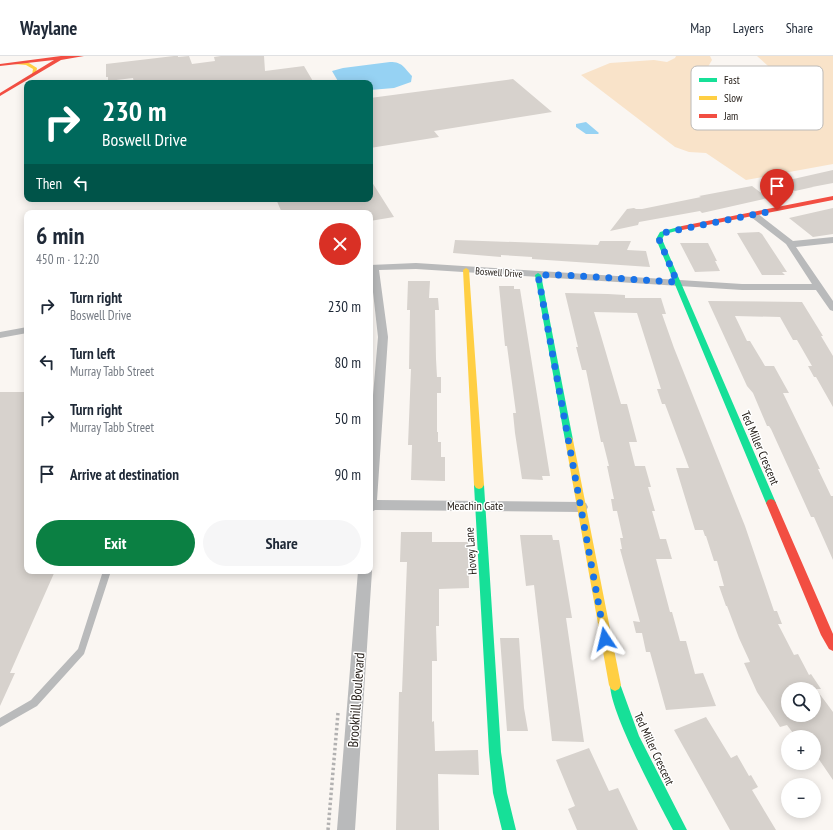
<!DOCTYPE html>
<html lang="en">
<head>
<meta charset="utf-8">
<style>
  :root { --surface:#fff; --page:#f6f6f7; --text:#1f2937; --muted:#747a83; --line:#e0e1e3; --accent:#0b8043 }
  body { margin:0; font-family:"PT Sans Narrow",sans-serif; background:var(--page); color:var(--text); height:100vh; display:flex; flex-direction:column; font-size:15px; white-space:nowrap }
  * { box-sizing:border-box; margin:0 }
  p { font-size:13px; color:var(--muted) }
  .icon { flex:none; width:22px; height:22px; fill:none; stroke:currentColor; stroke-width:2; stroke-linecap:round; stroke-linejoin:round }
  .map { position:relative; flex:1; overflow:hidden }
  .side { position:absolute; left:24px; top:154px; width:349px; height:364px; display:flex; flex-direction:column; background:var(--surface); border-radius:8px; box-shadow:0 2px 10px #0003 }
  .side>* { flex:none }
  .top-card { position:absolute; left:24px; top:24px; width:349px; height:122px; border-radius:8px; box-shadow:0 2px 10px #0003; background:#00695c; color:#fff; overflow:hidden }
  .fabs { position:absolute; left:781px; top:626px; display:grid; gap:8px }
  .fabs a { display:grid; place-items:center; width:40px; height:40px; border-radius:50%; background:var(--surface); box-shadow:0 2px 10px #0003; font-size:20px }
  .pin { position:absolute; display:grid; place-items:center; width:34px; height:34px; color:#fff; margin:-41px -17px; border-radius:50% 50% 50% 0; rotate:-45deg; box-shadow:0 0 4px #0007 }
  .pin .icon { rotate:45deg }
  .me { position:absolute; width:44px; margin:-22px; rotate:350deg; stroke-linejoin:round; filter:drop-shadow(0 0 3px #0008) }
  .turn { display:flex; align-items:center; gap:14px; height:84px; padding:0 12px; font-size:18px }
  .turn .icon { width:52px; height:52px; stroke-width:2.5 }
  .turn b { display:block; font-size:28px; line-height:34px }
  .then { display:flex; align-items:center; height:38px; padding:0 12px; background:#0003; gap:8px; font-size:15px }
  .round { display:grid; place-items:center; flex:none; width:42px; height:42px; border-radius:21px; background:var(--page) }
  .overview { display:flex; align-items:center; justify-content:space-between; height:68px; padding:0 12px }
  h1 { font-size:24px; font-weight:800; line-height:30px }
  .primary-button { display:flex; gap:8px; margin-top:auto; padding:8px 12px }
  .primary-button a { flex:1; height:46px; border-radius:24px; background:var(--accent); color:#fff; font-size:16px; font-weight:800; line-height:46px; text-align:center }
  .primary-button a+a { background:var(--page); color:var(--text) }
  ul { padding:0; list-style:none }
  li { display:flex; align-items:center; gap:12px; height:56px; padding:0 12px }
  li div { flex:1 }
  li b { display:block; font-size:15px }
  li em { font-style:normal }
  header { display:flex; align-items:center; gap:24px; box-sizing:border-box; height:56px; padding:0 20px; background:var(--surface); border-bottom:1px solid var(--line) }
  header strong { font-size:19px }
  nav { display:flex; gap:22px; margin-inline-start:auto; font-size:14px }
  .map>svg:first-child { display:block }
  .green { fill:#f9e3c9 }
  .water { fill:#96d2f3 }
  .building { fill:#d7d2cd; fill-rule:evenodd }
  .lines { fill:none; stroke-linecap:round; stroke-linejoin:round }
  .path { stroke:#b2b1b1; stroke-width:3.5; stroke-dasharray:2.5 2.5; stroke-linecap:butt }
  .lane { fill:#b9babb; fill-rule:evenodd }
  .street { fill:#b9babb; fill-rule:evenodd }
  .fast { fill:#16e098; fill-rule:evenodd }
  .slow { fill:#ffcf43; fill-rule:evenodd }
  .jam { fill:#f24e42; fill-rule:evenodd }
  .route { stroke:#1a73e8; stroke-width:7; stroke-dasharray:0 12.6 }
  .labels { text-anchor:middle; stroke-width:3; stroke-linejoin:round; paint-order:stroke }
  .far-street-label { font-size:10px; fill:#211a14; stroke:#fff }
  .street-label { font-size:12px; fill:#211a14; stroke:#fff }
  .near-street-label { font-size:14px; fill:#211a14; stroke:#fff }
  .key { fill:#fff; stroke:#bcbab8; stroke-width:1 }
  .key-label { font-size:11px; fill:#211a14 }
</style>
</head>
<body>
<header>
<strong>Waylane</strong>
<nav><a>Map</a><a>Layers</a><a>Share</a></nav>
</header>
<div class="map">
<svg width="833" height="774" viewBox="0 0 833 774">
  <rect width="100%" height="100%" fill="#faf6f2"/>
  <!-- green -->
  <path class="green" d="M 676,0 L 710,0 L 712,4 L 705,16 L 722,23 L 752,42 L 807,32 L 778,19 L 757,0 L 833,0 L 833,108 L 746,124 L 706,97 L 689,96 L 675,91 L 581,19 L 610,7 L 654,4 L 667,6 L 675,2 Z"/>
  <!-- water -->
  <path class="water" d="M 390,6 C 403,6 404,12 412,20 L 411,26 L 394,32 L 370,34 L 370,27 L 339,27 L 332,15 L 343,12 Z
    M 586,66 L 599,77 L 598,78 L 586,78 L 576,71 L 576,68 Z"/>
  <!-- building -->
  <path class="building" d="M 174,0 L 178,0 L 178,1 L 189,0 L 192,8 L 215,5 L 214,1 L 221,0 L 264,0 L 265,15 L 304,10 L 314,27 L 134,27 L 133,22 L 108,25 L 108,21 L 106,21 L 106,8 Z
    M 513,23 L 552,56 L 434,75 L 439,81 L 370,92 L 370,42 Z
    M 833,114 L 833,127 L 812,131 L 813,131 L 795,135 L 780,126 Z
    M 370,123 L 394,161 L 370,165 L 370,157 L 282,157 L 276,143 L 370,143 Z
    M 752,130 L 768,142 L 702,157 L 700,155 L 639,166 L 638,169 L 610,175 L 627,153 L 634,152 L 636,153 L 642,153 L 701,141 L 699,140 Z
    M 833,152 L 833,178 L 813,181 L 789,162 Z
    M 759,176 L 762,178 L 787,216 L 782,216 L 785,219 L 762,219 L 737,177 Z
    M 455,184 L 598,189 L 600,185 L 631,185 L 627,194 L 646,195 L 650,211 L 532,203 L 532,201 L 501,199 L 501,201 L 453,197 Z
    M 680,187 L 708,187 L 717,205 L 715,205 L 720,215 L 695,216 Z
    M 408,225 L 430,225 L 429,242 L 438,242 L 439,254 L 435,254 L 436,303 L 437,321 L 441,321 L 441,337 L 437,337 L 437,376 L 438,376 L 438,386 L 441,386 L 441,401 L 445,401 L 445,425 L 411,424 L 412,389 L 408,389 L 411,313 L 409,313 L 410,254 L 407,254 Z
    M 499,230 L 514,230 L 514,233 L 520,233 L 550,420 L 542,420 L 543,424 L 522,423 L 515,377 L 513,357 L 516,357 L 512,327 L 507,290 L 505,290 Z
    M 565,237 L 608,238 L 625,239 L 625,242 L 661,242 L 666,258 L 662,258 L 674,292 L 745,470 L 774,555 L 777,555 L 782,568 L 778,568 L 794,599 L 798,598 L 809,619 L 811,618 L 821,633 L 816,633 L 833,656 L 833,724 L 818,702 L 814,703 L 814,681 L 796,681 L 787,669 L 780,671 L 757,636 L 744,607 L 750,606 L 739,582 L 727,550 L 726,550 L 719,530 L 724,530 L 717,505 L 714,505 L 706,480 L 705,480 L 703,474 L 695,474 L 676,412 L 689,412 L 665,348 L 662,348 L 657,333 L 661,333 L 637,257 L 594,256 L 621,348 L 627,348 L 637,386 L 629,386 L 635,410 L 645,410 L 651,431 L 648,431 L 655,455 L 652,455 L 660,483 L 666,483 L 672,503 L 656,503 L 670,556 L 672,556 L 680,585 L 686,585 L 695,618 L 703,617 L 716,650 L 666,654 L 650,596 L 646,596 L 642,577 L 636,577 L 633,565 L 640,566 L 620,493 L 622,493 L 620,482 L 623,482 L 617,455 L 613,455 L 611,443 L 614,443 L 607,410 L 609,410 L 603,386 L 601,386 L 586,314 L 582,314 L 576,291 L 578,291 ZM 788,633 L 814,633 L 814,659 L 788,659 Z
    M 708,245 L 802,246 L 823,280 L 821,280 L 833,300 L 833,351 L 816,321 L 814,321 L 808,310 L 812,310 L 797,284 L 793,284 L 780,261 L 735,260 L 747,285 L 750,285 L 765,310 L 774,310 L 789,337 L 783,337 L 820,413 L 818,413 L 831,440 L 833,440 L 833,504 L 814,461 L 811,461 L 771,373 L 769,370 L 767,370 L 753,337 L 747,330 Z
    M 0,336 L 27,336 L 27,515 L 55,515 L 10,617 L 15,617 L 0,650 Z
    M 401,476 L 432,476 L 432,486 L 468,486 L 469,532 L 439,533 L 439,570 L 436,570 L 437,605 L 432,605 L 432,666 L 434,665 L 435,695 L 478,694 L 479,719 L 438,718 L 439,774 L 396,774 L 399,636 L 402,636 L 407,506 L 400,506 Z
    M 520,479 L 552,479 L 553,484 L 559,484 L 572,562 L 566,562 L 584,686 L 552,685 L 534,529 L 526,530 Z
    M 500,582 L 519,582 L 524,652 L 528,675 L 507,675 Z
    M 706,661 L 731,702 L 737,699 L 749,720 L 751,719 L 758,731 L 752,734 L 776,774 L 730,774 L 674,674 Z
    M 589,692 L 609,735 L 618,732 L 638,774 L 577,774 L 568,753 L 575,750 L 556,704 Z"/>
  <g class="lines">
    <!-- path -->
    <path class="path" d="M 328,774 L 338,657"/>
    <!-- lane -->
    <path class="lane" d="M 103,515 L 111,515 L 84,598 L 37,650 L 0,671 L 0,662 L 31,644 L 78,593 Z"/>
    <!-- street -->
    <path class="street" d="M 751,157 L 757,157 L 793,185 L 833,181 L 833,187 L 796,191 L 833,245 L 833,255 L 830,254 L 816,234 L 742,234 L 416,213 L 379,214 L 388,281 L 377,444 L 581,446 L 586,447 L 588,451 L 586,455 L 581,456 L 375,454 L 370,457 L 370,374 L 378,281 L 370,209 L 416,207 L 742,228 L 812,228 L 786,188 L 751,161 L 750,159 Z
      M 27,271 L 27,277 L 0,282 L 0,276 Z
      M 370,511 L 372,515 L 355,774 L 337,774 L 358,515 L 370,515 Z"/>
    <!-- fast -->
    <path class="fast" d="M 682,170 L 685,172 L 684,173 L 665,178 L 662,183 L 776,447 L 774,450 L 771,451 L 768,450 L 766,447 L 656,183 L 660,176 Z
      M 538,217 L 541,219 L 573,384 L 572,386 L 566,386 L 565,384 L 535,219 Z
      M 479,425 L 482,426 L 484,429 L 501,696 L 507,737 L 516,774 L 502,774 L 493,737 L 489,696 L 474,429 L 476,426 Z
      M 615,623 L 619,625 L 639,680 L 687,774 L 673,774 C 661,751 603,644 611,625 Z"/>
    <!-- slow -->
    <path class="slow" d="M 16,6 L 29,7 L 37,12 L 36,18 L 32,19 L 33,13 L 26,9 L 14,8 Z
      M 466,212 L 469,214 L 484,429 L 482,432 L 479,433 L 476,432 L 474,429 L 463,214 Z
      M 569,381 L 572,382 L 573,384 L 621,629 L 619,633 L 615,635 L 611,633 L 609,629 L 565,384 L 566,382 Z"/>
    <!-- jam -->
    <path class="jam" d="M 61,0 L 84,0 L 61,4 L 0,40 L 0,37 L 54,4 L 0,10 L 0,8 Z
      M 833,140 L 833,144 L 682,174 L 679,172 L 682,170 Z
      M 771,443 L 774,444 L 776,447 L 833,578 L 833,595 L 829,593 L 821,579 L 766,447 L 768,444 Z"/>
  </g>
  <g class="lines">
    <!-- route -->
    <path class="route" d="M 605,583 L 538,219 L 562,219 L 677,226 L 659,183 L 662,177 L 777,154"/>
  </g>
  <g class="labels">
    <!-- far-street labels -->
    <g class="far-street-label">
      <text transform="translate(499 216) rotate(4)" y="4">Boswell Drive</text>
    </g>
    <!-- street labels -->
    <g class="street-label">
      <text transform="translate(760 392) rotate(67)" y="4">Ted Miller Crescent</text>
      <text x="475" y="454">Meachin Gate</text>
      <text transform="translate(471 495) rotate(-94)" y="4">Hovey Lane</text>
      <text transform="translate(654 693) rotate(65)" y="4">Ted Miller Crescent</text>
    </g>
    <!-- near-street labels -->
    <g class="near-street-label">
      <text transform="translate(356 644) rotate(-86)" y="5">Brookhill Boulevard</text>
    </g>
  </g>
  <!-- legend -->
  <rect x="691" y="10" width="132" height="64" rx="6" class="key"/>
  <rect x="699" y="22" width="18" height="4" fill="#16e098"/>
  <rect x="699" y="40" width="18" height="4" fill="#ffcf43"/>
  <rect x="699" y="58" width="18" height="4" fill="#f24e42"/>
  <g class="key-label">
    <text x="724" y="28">Fast</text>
    <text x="724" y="46">Slow</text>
    <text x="724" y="64">Jam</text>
  </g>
</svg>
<div class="fabs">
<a><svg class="icon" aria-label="search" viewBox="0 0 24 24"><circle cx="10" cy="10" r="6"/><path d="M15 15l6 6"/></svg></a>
<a>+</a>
<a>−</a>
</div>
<div class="pin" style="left:777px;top:154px;background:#d93025"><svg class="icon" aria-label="arrive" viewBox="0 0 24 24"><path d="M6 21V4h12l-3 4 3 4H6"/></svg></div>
<svg class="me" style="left:605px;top:583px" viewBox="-20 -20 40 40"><path d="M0-17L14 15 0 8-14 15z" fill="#1a73e8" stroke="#fff" stroke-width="4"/></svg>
<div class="top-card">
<div class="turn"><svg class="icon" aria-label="right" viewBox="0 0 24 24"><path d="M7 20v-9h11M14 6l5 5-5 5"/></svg><div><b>230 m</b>Boswell Drive</div></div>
<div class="then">Then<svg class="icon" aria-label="left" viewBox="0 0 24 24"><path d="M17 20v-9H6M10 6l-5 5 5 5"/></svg></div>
</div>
<section class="side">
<div class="overview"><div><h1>6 min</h1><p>450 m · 12:20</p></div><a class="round" style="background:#d93025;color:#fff"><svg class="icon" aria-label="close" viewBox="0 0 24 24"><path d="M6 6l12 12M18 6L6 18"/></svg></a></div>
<ul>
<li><svg class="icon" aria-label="right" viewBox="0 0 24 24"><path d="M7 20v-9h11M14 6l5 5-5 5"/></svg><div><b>Turn right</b><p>Boswell Drive</p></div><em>230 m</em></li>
<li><svg class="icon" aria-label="left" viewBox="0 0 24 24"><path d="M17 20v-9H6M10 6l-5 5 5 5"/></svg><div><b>Turn left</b><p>Murray Tabb Street</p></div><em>80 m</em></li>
<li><svg class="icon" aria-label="right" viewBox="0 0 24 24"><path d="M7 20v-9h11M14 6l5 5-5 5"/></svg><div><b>Turn right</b><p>Murray Tabb Street</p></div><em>50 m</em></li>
<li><svg class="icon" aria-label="arrive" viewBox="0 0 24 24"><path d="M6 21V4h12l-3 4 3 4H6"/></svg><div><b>Arrive at destination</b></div><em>90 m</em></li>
</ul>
<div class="primary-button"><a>Exit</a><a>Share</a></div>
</section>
</div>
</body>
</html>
